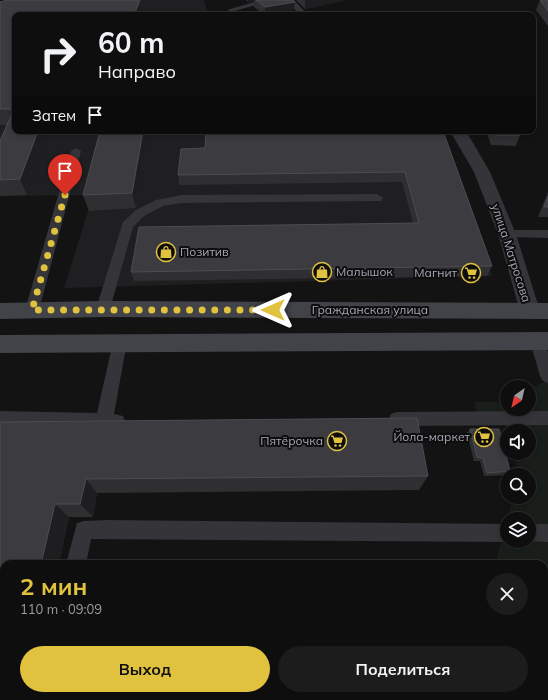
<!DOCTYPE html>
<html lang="ru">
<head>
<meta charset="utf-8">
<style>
  :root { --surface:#0e0e0f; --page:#1c1c1d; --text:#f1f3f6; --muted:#9b9c9e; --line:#2e2e2f; --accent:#e0c23f }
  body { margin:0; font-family:Mulish,sans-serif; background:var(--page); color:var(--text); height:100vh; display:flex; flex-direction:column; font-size:15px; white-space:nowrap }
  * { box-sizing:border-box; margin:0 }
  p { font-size:13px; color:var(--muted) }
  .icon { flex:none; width:22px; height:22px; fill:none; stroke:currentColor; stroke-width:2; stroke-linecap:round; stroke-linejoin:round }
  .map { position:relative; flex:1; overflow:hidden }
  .side { position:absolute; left:0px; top:560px; width:548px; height:140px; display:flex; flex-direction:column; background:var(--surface); border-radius:12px 12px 0 0; box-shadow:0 2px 6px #0003,0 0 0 1px var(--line) }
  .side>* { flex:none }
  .top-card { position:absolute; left:12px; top:12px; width:524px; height:122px; border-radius:8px; box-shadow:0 2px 6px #0003,0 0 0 1px var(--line); background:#0e0e0f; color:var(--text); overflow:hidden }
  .needle { width:26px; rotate:214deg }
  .buttons { position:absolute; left:500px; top:380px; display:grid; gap:8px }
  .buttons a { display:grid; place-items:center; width:36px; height:36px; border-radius:50%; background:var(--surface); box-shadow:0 2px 6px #0003,0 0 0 1px var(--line); font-size:20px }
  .pin { position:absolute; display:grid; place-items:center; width:34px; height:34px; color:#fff; margin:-41px -17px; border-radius:50% 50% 50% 0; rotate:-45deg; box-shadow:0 0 4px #0007 }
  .pin .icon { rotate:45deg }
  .me { position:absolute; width:44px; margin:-22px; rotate:270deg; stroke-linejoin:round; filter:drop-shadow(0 0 3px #0008) }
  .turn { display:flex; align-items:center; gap:14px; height:84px; padding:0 20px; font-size:18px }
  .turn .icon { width:52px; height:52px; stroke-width:2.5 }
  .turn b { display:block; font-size:28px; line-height:34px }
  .then { display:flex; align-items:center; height:38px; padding:0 20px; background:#0003; gap:8px; font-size:15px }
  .round { display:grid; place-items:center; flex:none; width:42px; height:42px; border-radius:21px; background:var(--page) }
  .overview { display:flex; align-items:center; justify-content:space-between; height:68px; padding:0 20px }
  h1 { font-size:24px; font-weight:700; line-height:30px; color:var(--accent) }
  .button { display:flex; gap:8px; margin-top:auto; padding:8px 20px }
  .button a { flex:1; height:46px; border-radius:24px; background:var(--accent); color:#111; font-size:16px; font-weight:700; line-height:46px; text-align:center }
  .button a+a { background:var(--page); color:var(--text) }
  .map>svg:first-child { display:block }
  .built { fill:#1f1f21 }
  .green { fill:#191e1b }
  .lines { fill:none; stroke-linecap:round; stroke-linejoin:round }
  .lane { fill:#343439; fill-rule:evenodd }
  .street { fill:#343439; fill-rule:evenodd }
  .secondary { fill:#424348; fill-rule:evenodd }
  .wall { fill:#2f2f32 }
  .shaded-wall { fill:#1e1e20 }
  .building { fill:#3c3c40; stroke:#4c4d52 }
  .route { stroke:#e0c23f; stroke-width:7; stroke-dasharray:0 12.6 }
  .labels { text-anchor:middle; stroke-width:4; stroke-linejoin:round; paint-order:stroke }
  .poi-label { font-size:12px; fill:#a5a7b3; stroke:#0e0e0f; text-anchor:end }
  .street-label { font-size:12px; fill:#a5a7b3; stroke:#0e0e0f }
</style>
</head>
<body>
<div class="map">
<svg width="548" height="700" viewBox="0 0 548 700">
  <rect width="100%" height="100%" fill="#131314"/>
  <!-- built -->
  <path class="built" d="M 55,0 L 204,0 L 208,15 L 15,15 L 15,131 L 440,131 L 492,276 L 64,288 L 93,195 L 0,196 L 0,19 Z
    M 544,579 L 548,579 L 548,700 L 424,700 L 424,696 L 544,696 Z"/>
  <!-- green -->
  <path class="green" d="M 548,380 L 548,579 L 544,579 L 544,564 L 495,564 L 507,521 L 507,541 L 529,541 L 529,519 L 507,519 L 514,497 L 529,497 L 529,475 L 519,475 L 513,453 L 529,453 L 529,431 L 507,431 L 504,421 L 479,421 L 474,402 L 499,402 L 507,399 L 507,409 L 529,409 L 529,389 Z
    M 74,696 L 315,696 L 315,700 L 73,700 Z"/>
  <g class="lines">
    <!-- lane -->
    <path class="lane" d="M 261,0 L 274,0 L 231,12 L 227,10 Z
      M 286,0 L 294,0 L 308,15 L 300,15 Z
      M 76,148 L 81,151 L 39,310 L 37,314 L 32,315 L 27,314 L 25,310 L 71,151 Z
      M 377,194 L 383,198 L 381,201 L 182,203 L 163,206 L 144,216 L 133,227 L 110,309 L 108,313 L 103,314 L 98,313 L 96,309 L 123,222 L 136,210 L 156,200 L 182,195 Z
      M 507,230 L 548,230 L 548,238 L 503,237 L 501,234 L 503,231 Z
      M 537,335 L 542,337 L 548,352 L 548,383 L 543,381 L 540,376 L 530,341 L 532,337 Z
      M 120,336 L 125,338 L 127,342 L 114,414 L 123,416 L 125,421 L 123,426 L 117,428 L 104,428 L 0,425 L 0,411 L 97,413 L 113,342 L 115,338 Z
      M 548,411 L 548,425 L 397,426 L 391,424 L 389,419 L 391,414 L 397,412 Z
      M 107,520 L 507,524 L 507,541 L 510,541 L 507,542 L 91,539 L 86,564 L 66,564 L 77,523 L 84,521 Z
      M 529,524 L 548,524 L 548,542 L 526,541 L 529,541 Z
      M 36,696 L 58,696 L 57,700 L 35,700 Z"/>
    <!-- street -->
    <path class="street" d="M 450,131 L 466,131 L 490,172 L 516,234 L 540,311 L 537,317 L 530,319 L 523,317 L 520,311 L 498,234 L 474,172 Z"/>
    <!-- secondary -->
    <path class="secondary" d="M 103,301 L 548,303 L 548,319 L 103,317 L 0,319 L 0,303 Z
      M 548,332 L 548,350 L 0,353 L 0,335 Z"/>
  </g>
  <!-- wall -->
  <path class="wall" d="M 147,0 L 142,15 L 15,15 L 27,195 L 0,196 L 0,141 L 7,125 L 0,125 L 0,2 Z
    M 246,0 L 293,0 L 294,11 L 272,15 L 264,15 L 254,7 L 254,1 L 248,2 Z
    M 296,0 L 346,0 L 305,9 Z
    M 540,0 L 548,0 L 548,26 L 536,10 Z
    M 149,131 L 136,208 L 89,211 L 83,195 Z
    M 443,131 L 492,266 L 487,276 L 134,281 L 131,272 L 413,223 L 402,182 L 179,185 L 178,175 L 205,148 Z
    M 486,131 L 519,131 L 520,135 L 516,146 L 491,145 Z
    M 548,192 L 548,217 L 538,217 Z
    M 0,422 L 428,476 L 419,490 L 97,493 L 93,517 L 69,517 L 59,564 L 4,564 Z
    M 470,429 L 510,471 L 507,475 L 484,476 L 480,461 L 474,461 L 467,433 Z
    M 455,696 L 544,696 L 548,700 L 456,700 Z"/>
  <!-- shaded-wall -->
  <path class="shaded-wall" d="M 140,0 L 147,0 L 142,15 L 134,15 Z
    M 248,0 L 254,0 L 254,1 L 248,2 Z
    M 305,0 L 346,0 L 305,9 Z
    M 295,2 L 294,11 L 272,15 L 266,15 L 265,7 Z
    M 38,131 L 50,131 L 27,195 L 20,179 Z
    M 143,131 L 149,131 L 136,208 L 132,193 Z
    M 86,479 L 97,493 L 93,517 L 80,504 Z
    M 55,504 L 69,517 L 59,564 L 41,564 Z
    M 10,696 L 30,696 L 29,700 L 9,700 Z"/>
  <!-- building -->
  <path class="building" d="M 7,0 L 140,0 L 134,15 L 15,15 L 15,131 L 38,131 L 20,179 L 0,180 L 0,141 L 14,109 L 0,109 L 0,2 Z
    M 256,0 L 293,0 L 295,2 L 265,7 Z
    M 540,0 L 548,0 L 548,11 Z
    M 100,131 L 143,131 L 132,193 L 83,195 Z
    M 206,131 L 443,131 L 492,266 L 131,272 L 139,227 L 419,223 L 405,172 L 178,175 L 181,149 L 205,148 Z
    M 493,131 L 519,131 L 520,135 L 495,135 Z
    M 548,196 L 548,207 L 544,207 Z
    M 417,418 L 428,476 L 86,479 L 80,504 L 55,504 L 41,564 L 4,564 L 4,696 L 10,696 L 9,700 L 0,700 L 0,422 Z
    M 470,429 L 499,429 L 510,471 L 487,473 L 483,458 L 477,457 Z
    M 544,659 L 548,659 L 548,700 L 466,700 L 465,696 L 544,696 Z"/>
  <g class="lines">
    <!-- route -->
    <path class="route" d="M 65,195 L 32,310 L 273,310"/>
  </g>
  <!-- icons -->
  <defs>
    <symbol id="shop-ring" viewBox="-11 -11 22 22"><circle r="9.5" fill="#0e0e0f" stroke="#e0c23f" stroke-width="1.5"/><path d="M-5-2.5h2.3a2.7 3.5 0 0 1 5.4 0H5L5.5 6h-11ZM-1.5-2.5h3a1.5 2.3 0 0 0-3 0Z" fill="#e0c23f"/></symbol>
    <symbol id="supermarket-ring" viewBox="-11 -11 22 22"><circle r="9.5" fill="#0e0e0f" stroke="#e0c23f" stroke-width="1.5"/><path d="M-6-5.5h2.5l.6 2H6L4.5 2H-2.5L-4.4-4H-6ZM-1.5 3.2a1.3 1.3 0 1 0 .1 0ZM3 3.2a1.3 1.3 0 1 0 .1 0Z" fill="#e0c23f"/></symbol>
  </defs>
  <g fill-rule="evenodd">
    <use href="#shop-ring" x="155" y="241" width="22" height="22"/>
    <use href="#shop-ring" x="311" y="261" width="22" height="22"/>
    <use href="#supermarket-ring" x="460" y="262" width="22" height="22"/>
    <use href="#supermarket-ring" x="473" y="426" width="22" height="22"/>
    <use href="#supermarket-ring" x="326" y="430" width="22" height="22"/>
  </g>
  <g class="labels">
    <!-- poi labels -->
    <g class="poi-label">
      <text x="180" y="256" text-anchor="start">Позитив</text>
      <text x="336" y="276" text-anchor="start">Малышок</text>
      <text x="457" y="277">Магнит</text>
      <text x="470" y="441">Йола-маркет</text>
      <text x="323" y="445">Пятёрочка</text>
    </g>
    <!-- street labels -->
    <g class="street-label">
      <text transform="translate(511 253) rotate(72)" y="4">улица Матросова</text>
      <text x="370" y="314">Гражданская улица</text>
    </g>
  </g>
</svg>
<div class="buttons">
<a><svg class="needle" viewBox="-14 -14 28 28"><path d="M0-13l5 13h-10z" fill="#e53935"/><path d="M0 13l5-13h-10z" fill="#9b9c9e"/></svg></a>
<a><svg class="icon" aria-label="sound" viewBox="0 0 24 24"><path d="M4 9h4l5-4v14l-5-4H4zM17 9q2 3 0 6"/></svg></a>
<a><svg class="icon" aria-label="search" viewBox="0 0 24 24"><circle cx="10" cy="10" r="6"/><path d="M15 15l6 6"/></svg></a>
<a><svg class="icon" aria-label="layers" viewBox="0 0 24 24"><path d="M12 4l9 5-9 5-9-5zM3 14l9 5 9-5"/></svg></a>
</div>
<div class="pin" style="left:65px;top:195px;background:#d93025"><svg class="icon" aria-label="arrive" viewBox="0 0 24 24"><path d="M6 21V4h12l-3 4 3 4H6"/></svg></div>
<svg class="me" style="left:273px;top:310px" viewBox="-20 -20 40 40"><path d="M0-17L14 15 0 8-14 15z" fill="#e0c23f" stroke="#fff" stroke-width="4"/></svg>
<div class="top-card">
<div class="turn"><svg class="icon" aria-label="right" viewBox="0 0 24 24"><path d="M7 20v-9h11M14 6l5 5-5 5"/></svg><div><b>60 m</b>Направо</div></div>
<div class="then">Затем<svg class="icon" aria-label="arrive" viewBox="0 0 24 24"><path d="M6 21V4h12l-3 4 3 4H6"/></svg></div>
</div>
<section class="side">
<div class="overview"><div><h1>2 мин</h1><p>110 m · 09:09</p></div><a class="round"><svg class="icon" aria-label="close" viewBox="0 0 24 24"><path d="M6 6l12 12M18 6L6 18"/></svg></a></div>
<div class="button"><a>Выход</a><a>Поделиться</a></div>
</section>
</div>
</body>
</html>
